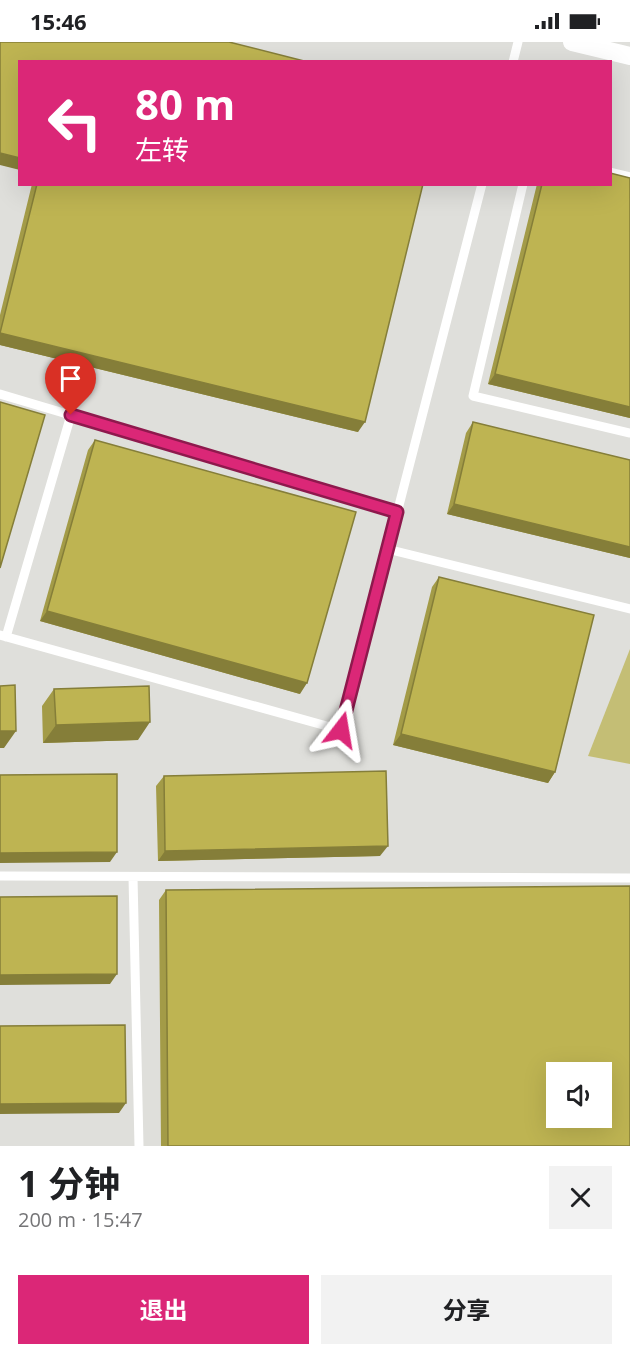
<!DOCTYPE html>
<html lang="zh">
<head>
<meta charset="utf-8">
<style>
  :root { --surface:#fff; --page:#f2f2f2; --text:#202124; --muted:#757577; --accent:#db2777 }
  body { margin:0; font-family:"Open Sans","Noto Sans SC",sans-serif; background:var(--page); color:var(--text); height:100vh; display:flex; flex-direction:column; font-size:22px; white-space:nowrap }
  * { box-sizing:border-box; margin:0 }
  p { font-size:20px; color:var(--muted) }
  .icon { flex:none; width:33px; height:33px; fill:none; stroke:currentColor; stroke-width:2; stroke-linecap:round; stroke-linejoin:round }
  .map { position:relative; height:1104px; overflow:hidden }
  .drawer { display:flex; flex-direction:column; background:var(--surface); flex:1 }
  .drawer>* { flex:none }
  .hud { position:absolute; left:18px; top:18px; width:594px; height:126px; border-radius:0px; box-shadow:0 6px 24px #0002; background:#db2777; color:#fff; overflow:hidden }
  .buttons { position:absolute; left:546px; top:1020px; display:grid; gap:12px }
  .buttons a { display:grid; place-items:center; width:66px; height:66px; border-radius:0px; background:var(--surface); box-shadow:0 6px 24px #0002; font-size:30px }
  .pin { position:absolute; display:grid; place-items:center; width:51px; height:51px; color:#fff; margin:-62px -26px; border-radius:50% 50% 50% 0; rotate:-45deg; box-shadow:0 0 6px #0007 }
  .pin .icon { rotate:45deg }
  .me { position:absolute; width:66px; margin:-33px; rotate:14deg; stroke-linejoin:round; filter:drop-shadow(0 0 4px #0008) }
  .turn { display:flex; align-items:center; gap:21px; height:126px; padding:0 18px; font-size:27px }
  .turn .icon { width:78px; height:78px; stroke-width:2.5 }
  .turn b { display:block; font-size:42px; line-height:51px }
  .round { display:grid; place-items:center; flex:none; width:63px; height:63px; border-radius:0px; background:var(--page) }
  .headline { display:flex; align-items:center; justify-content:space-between; height:102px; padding:0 18px }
  h1 { font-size:36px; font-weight:700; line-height:45px }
  .button { display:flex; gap:12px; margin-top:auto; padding:12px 18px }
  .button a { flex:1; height:69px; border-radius:0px; background:var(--accent); color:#fff; font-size:24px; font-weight:700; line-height:69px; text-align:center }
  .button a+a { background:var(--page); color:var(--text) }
  .status { display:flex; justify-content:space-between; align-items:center; height:42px; padding:0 30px; background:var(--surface); direction:ltr }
  .status svg { height:16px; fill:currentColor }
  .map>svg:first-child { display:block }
  .green { fill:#c4be75 }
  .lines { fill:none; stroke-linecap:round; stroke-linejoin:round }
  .service { stroke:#fff; stroke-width:9 }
  .minor { stroke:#fff; stroke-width:18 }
  .wall { fill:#a39b47 }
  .shaded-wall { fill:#857e39 }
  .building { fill:#beb452; stroke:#857e39; stroke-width:1.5; fill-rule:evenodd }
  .route-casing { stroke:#8e194d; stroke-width:15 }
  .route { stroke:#db2777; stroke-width:10 }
</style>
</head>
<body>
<div class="status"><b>15:46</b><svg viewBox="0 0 49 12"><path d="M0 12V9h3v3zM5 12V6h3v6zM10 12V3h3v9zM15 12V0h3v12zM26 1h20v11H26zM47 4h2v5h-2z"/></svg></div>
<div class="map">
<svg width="630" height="1104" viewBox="0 0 630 1104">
  <rect width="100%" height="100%" fill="#dfdfdb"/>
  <!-- green -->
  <path class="green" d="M 630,607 L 630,722 L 588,714 Z"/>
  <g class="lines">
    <!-- service -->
    <path class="service" d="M 513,20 L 518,0
      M 610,130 L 630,135
      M 523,142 L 473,354 L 630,391
      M 0,352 L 397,470
      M 387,507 L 630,567
      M 0,593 L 341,688 L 482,142
      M 6,595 L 71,373
      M 0,834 L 630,836
      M 133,835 L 139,1104"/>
    <!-- minor -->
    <path class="minor" d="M 572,0 L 630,14"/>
  </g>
  <!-- wall -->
  <path class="wall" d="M 32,142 L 423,142 L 358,390 L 0,303 L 0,273 Z
    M 537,142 L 610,142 L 630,376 L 488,342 Z
    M 473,380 L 630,418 L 630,516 L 447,472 L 466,391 Z
    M 95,398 L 300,652 L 40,579 L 88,408 Z
    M 439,535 L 555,730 L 548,741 L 393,703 L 432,545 Z
    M 54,647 L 138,698 L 43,701 L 42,664 Z
    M 164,734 L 380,814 L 158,819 L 156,744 Z
    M 166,848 L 630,1104 L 161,1104 L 159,858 Z"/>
  <!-- shaded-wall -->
  <path class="shaded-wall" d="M 0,111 L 20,116 L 20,128 L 0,123 Z
    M 0,291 L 365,380 L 358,390 L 0,303 Z
    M 495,332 L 630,365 L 630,376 L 488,342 Z
    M 454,462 L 630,505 L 630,516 L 447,472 Z
    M 47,569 L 307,641 L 300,652 L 40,579 Z
    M 150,680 L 138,698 L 43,701 L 56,683 Z
    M 0,689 L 16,689 L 4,706 L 0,706 Z
    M 401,692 L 555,730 L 548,741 L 393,703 Z
    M 388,804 L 380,814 L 158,819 L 165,809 Z
    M 117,810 L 110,820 L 0,821 L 0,811 Z
    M 117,932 L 110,942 L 0,943 L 0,933 Z
    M 126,1061 L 119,1071 L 0,1072 L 0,1062 Z"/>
  <!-- building -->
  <path class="building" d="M 0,0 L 229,0 L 308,20 L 20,20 L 20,116 L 0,111 Z
    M 610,131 L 630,136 L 630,365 L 495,332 L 542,142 L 610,142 Z
    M 37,142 L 423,142 L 365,380 L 0,291 Z
    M 0,360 L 45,373 L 0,526 Z
    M 473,380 L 630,418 L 630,505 L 454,462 Z
    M 95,398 L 356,470 L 307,641 L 47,569 Z
    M 439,535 L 594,573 L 555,730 L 401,692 Z
    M 15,643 L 16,689 L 0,689 L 0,644 Z
    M 149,644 L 150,680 L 56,683 L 54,647 Z
    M 386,729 L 388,804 L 165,809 L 164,734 Z
    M 117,732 L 117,810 L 0,811 L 0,733 Z
    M 630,844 L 630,1104 L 168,1104 L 166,848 ZM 556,1030 L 602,1030 L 602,1076 L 556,1076 Z
    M 117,854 L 117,932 L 0,933 L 0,855 Z
    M 125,983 L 126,1061 L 0,1062 L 0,984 Z"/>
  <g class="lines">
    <defs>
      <path id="route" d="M 71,373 L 397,470 L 341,688"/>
    </defs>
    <!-- route casing -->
    <use href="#route" class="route-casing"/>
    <!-- route -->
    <use href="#route" class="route"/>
  </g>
</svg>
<div class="buttons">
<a><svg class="icon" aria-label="sound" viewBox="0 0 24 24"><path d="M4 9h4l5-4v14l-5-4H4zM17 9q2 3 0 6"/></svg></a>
</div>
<div class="pin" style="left:71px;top:373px;background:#d93025"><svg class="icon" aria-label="arrive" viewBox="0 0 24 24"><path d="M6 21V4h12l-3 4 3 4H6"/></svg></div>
<svg class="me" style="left:341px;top:688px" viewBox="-20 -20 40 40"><path d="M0-17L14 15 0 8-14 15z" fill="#db2777" stroke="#fff" stroke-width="4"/></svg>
<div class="hud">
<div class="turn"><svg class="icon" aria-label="left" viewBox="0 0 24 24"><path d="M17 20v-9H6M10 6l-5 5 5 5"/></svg><div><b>80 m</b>左转</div></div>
</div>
</div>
<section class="drawer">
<div class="headline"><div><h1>1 分钟</h1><p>200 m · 15:47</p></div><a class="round"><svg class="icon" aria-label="close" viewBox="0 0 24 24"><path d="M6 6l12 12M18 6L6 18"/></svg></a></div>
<div class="button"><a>退出</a><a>分享</a></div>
</section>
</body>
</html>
